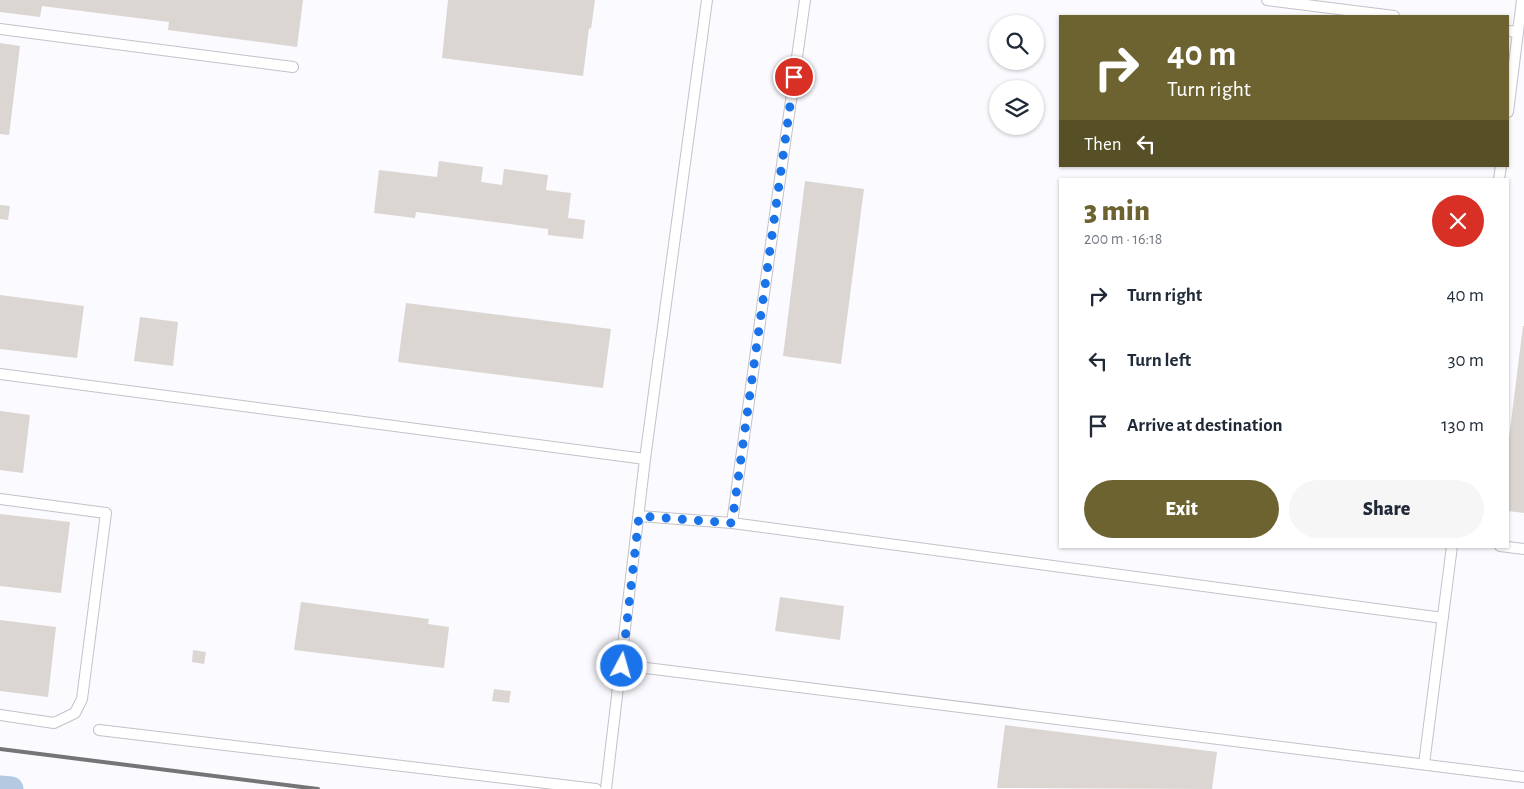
<!DOCTYPE html>
<html lang="en">
<head>
<meta charset="utf-8">
<style>
  :root { --surface:#fff; --page:#f6f6f7; --text:#1f2937; --muted:#747a83; --accent:#6d6330 }
  body { margin:0; font-family:"Alegreya Sans",sans-serif; background:var(--page); color:var(--text); height:100vh; display:flex; flex-direction:column; font-size:19px; white-space:nowrap }
  * { box-sizing:border-box; margin:0 }
  p { font-size:16px; color:var(--muted) }
  .icon { flex:none; width:28px; height:28px; fill:none; stroke:currentColor; stroke-width:2; stroke-linecap:round; stroke-linejoin:round }
  .map { position:relative; flex:1; overflow:hidden }
  .side { position:absolute; left:1059px; top:178px; width:450px; height:370px; display:flex; flex-direction:column; background:var(--surface); border-radius:0px; box-shadow:0 1px 4px #0004 }
  .side>* { flex:none }
  .banner { position:absolute; left:1059px; top:15px; width:450px; height:152px; border-radius:0px; box-shadow:0 1px 4px #0004; background:#6d6330; color:#fff; overflow:hidden }
  .tools { position:absolute; left:989px; top:15px; display:grid; gap:10px }
  .tools a { display:grid; place-items:center; width:55px; height:55px; border-radius:50%; background:var(--surface); box-shadow:0 1px 4px #0004; font-size:25px }
  .pin { position:absolute; display:grid; place-items:center; width:42px; height:42px; color:#fff; margin:-21px; border:2px solid #fff; border-radius:50%; box-shadow:0 1px 5px #0007 }
  .me { position:absolute; width:55px; margin:-28px; rotate:6deg; stroke-linejoin:round; filter:drop-shadow(0 0 4px #0008) }
  .turn { display:flex; align-items:center; gap:18px; height:105px; padding:0 25px; font-size:22px }
  .turn .icon { width:65px; height:65px; stroke-width:2.5 }
  .turn b { display:block; font-size:35px; line-height:42px }
  .then { display:flex; align-items:center; height:48px; padding:0 25px; background:#0003; gap:10px; font-size:19px }
  .round { display:grid; place-items:center; flex:none; width:52px; height:52px; border-radius:26px; background:var(--page) }
  .head { display:flex; align-items:center; justify-content:space-between; height:85px; padding:0 25px }
  h1 { font-size:30px; font-weight:800; line-height:38px; color:var(--accent) }
  .primary-button { display:flex; gap:10px; margin-top:auto; padding:10px 25px }
  .primary-button a { flex:1; height:58px; border-radius:30px; background:var(--accent); color:#fff; font-size:20px; font-weight:800; line-height:58px; text-align:center }
  .primary-button a+a { background:var(--page); color:var(--text) }
  ul { padding:0; list-style:none }
  li { display:flex; align-items:center; gap:15px; height:65px; padding:0 25px }
  li div { flex:1 }
  li b { display:block; font-size:19px }
  li em { font-style:normal }
  .map>svg:first-child { display:block }
  .lines { fill:none; stroke-linecap:round; stroke-linejoin:round }
  .canal { stroke:#b4c9e2; stroke-width:25 }
  .building { fill:#dbd6d2 }
  .service-casing { stroke:#c2c2c8; stroke-width:12 }
  .service { stroke:#fff; stroke-width:10 }
  .rail { stroke:#757578; stroke-width:4 }
  .route { stroke:#1a73e8; stroke-width:9; stroke-dasharray:0 16.2 }
</style>
</head>
<body>
<div class="map">
<svg width="1524" height="789" viewBox="0 0 1524 789">
  <rect width="100%" height="100%" fill="#fafaff"/>
  <g class="lines">
    <!-- canal -->
    <path class="canal" d="M 0,788 L 11,789"/>
  </g>
  <!-- building -->
  <path class="building" d="M 0,0 L 303,0 L 297,47 L 168,30 L 169,22 L 42,6 L 40,17 L 0,12 Z
    M 448,0 L 595,0 L 591,29 L 589,28 L 583,76 L 442,58 Z
    M 0,43 L 20,46 L 9,135 L 0,134 Z
    M 439,161 L 483,167 L 481,182 L 502,185 L 504,169 L 548,175 L 546,190 L 571,193 L 568,218 L 585,220 L 583,239 L 548,235 L 548,229 L 416,212 L 415,218 L 374,213 L 379,170 L 437,177 Z
    M 805,181 L 864,189 L 841,364 L 783,356 Z
    M 0,205 L 10,206 L 8,220 L 0,219 Z
    M 0,295 L 84,306 L 77,358 L 0,349 Z
    M 406,303 L 611,329 L 603,388 L 398,362 Z
    M 140,317 L 178,322 L 173,366 L 134,361 Z
    M 1523,326 L 1524,326 L 1524,513 L 1508,511 L 1508,446 Z
    M 0,411 L 30,415 L 23,473 L 0,470 Z
    M 0,514 L 70,522 L 61,593 L 0,586 Z
    M 780,597 L 844,606 L 840,640 L 775,631 Z
    M 301,602 L 429,619 L 428,624 L 449,627 L 444,668 L 294,650 Z
    M 0,620 L 56,627 L 48,697 L 0,691 Z
    M 193,650 L 206,652 L 204,664 L 192,662 Z
    M 494,689 L 511,691 L 509,703 L 492,701 Z
    M 1005,725 L 1217,752 L 1212,789 L 997,788 Z"/>
  <g class="lines">
    <defs>
      <path id="service" d="M 1267,0 L 1394,16
        M 0,29 L 293,67
        M 1508,31 L 1518,32
        M 1508,112 L 1522,0
        M 1499,179 L 1501,166
        M 0,374 L 645,459
        M 0,499 L 106,513 L 82,699 L 75,713 L 54,723 L 0,715
        M 639,516 L 732,523 L 1443,618
        M 732,523 L 805,0
        M 1500,546 L 1524,549
        M 622,665 L 1524,777
        M 99,730 L 596,789
        M 1424,764 L 1452,546
        M 606,789 L 645,459 L 707,0"/>
    </defs>
    <!-- service casing -->
    <use href="#service" class="service-casing"/>
    <!-- service -->
    <use href="#service" class="service"/>
    <!-- rail -->
    <path class="rail" d="M 0,749 L 318,789"/>
  </g>
  <g class="lines">
    <!-- route -->
    <path class="route" d="M 622,666 L 639,516 L 732,523 L 794,77"/>
  </g>
</svg>
<div class="tools">
<a><svg class="icon" aria-label="search" viewBox="0 0 24 24"><circle cx="10" cy="10" r="6"/><path d="M15 15l6 6"/></svg></a>
<a><svg class="icon" aria-label="layers" viewBox="0 0 24 24"><path d="M12 4l9 5-9 5-9-5zM3 14l9 5 9-5"/></svg></a>
</div>
<div class="pin" style="left:794px;top:77px;background:#d93025"><svg class="icon" aria-label="arrive" viewBox="0 0 24 24"><path d="M6 21V4h12l-3 4 3 4H6"/></svg></div>
<svg class="me" style="left:622px;top:666px" viewBox="-20 -20 40 40"><circle r="17" fill="#1a73e8" stroke="#fff" stroke-width="3"/><path d="M0-11L8 9 0 5-8 9z" fill="#fff"/></svg>
<div class="banner">
<div class="turn"><svg class="icon" aria-label="right" viewBox="0 0 24 24"><path d="M7 20v-9h11M14 6l5 5-5 5"/></svg><div><b>40 m</b>Turn right</div></div>
<div class="then">Then<svg class="icon" aria-label="left" viewBox="0 0 24 24"><path d="M17 20v-9H6M10 6l-5 5 5 5"/></svg></div>
</div>
<section class="side">
<div class="head"><div><h1>3 min</h1><p>200 m · 16:18</p></div><a class="round" style="background:#d93025;color:#fff"><svg class="icon" aria-label="close" viewBox="0 0 24 24"><path d="M6 6l12 12M18 6L6 18"/></svg></a></div>
<ul>
<li><svg class="icon" aria-label="right" viewBox="0 0 24 24"><path d="M7 20v-9h11M14 6l5 5-5 5"/></svg><div><b>Turn right</b></div><em>40 m</em></li>
<li><svg class="icon" aria-label="left" viewBox="0 0 24 24"><path d="M17 20v-9H6M10 6l-5 5 5 5"/></svg><div><b>Turn left</b></div><em>30 m</em></li>
<li><svg class="icon" aria-label="arrive" viewBox="0 0 24 24"><path d="M6 21V4h12l-3 4 3 4H6"/></svg><div><b>Arrive at destination</b></div><em>130 m</em></li>
</ul>
<div class="primary-button"><a>Exit</a><a>Share</a></div>
</section>
</div>
</body>
</html>
